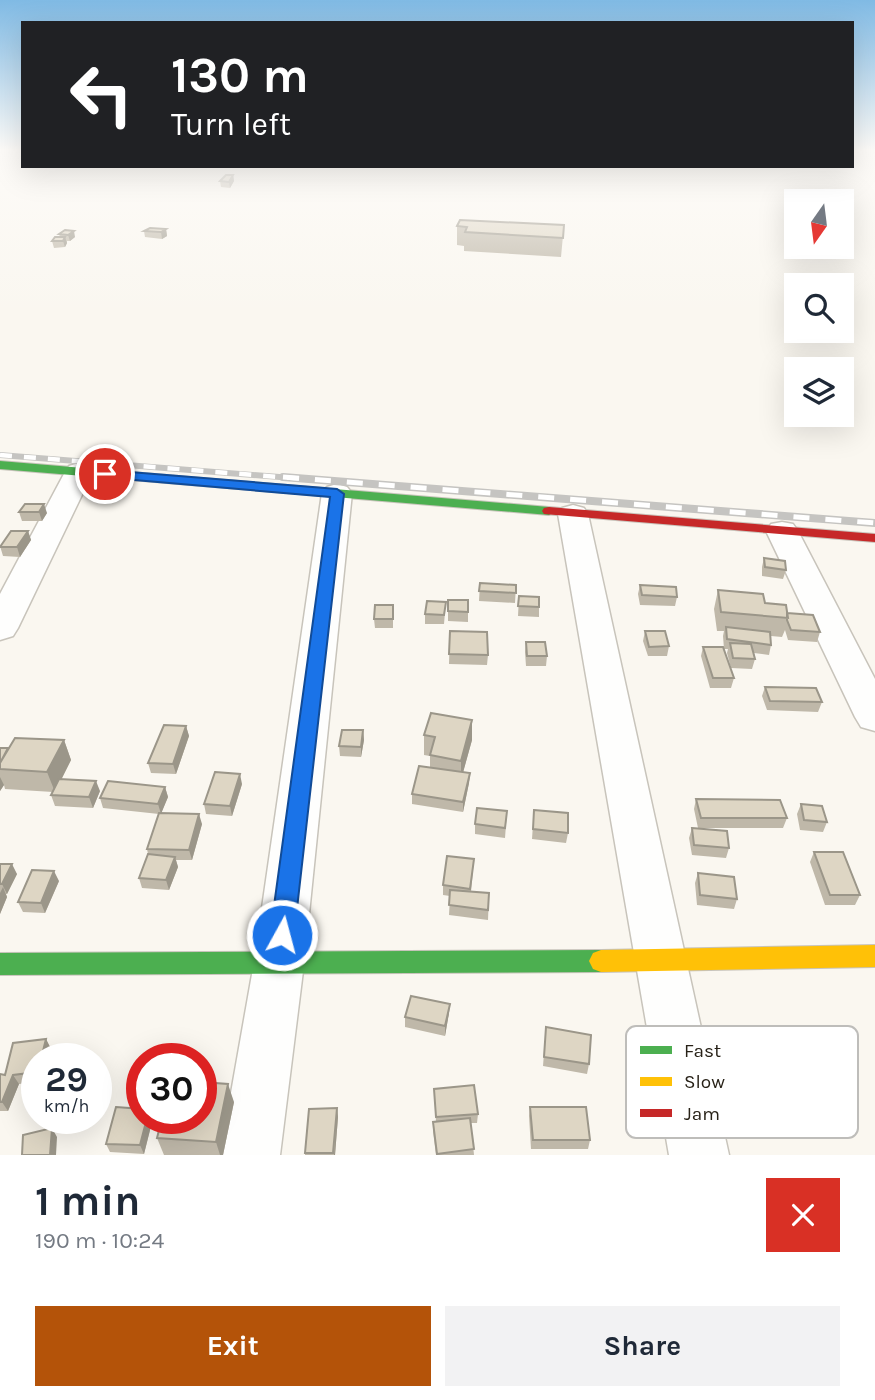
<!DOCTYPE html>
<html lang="en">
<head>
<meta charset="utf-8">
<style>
  :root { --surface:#fff; --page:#f2f2f3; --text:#1f2937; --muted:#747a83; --accent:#b45309 }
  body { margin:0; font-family:Karla,sans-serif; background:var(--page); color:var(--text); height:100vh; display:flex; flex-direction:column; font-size:26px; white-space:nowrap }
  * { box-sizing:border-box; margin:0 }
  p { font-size:23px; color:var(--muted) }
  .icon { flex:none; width:38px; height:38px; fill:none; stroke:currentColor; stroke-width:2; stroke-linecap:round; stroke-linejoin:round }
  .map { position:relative; height:1155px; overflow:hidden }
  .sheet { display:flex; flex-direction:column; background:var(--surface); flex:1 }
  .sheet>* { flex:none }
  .guide { position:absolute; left:21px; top:21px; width:833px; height:147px; border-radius:0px; box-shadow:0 7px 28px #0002; background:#202124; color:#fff; overflow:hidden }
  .needle { width:46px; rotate:194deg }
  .fabs { position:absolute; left:784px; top:189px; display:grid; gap:14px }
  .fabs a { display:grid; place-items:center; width:70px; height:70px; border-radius:0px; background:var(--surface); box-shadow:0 7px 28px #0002; font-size:35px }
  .speed { position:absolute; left:21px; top:1043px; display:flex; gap:14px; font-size:35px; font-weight:700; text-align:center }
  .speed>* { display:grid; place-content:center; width:91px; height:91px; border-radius:50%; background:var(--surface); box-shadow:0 7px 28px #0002; line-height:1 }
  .speed small { font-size:18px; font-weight:400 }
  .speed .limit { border:10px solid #d22; background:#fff; color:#111 }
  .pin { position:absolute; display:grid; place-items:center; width:60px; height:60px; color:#fff; margin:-30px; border:4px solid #fff; border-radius:50%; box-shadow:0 2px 7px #0007 }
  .me { position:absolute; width:77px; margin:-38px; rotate:7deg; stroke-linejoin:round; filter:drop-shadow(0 0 5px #0008) }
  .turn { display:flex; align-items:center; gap:24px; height:147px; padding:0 35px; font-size:32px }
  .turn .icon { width:91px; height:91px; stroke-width:2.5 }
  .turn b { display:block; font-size:49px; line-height:60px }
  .round { display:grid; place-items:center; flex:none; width:74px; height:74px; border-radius:0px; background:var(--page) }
  .overview { display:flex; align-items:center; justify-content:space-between; height:119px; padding:0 35px }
  h1 { font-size:42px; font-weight:700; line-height:52px }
  .action { display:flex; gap:14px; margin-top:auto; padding:14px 35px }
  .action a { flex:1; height:80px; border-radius:0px; background:var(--accent); color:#fff; font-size:28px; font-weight:700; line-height:80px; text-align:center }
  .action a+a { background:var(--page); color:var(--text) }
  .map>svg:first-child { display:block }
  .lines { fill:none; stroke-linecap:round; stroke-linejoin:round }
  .street-casing { stroke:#c8c4bb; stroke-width:3 }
  .fast-casing { stroke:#c8c4bb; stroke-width:2 }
  .slow-casing { stroke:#c8c4bb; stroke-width:2 }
  .jam-casing { stroke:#c8c4bb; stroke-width:2 }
  .street { fill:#fefefd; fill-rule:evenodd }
  .fast { fill:#4caf50; fill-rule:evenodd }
  .slow { fill:#ffc107; fill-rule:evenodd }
  .jam { fill:#c62828; fill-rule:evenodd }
  .rail-far1-casing { stroke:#c5c4c1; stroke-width:6 }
  .rail-casing { stroke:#c5c4c1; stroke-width:8 }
  .rail-far1 { stroke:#fff; stroke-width:4.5; stroke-dasharray:12; stroke-linecap:butt }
  .rail { stroke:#fff; stroke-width:5; stroke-dasharray:16; stroke-linecap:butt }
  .wall { fill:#bfb8a9 }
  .shaded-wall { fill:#9b9689 }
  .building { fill:#ded6c4; stroke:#9b9689; stroke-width:2 }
  .route { fill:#1a73e8; stroke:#114b97; stroke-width:2 }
  .key { fill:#fff; stroke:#bebdba; stroke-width:2 }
  .key-label { font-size:19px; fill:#282218 }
</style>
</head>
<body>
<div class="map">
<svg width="875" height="1155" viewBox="0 0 875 1155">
  <rect width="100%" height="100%" fill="#faf7f0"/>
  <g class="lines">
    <defs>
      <path id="street" d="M 79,463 L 89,466 L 93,472 L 18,628 L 13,636 L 0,640 L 0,594 L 65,472 L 69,466 Z
        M 337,484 L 347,487 L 352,493 L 304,963 L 280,1155 L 220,1155 L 254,963 L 322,493 L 327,487 Z
        M 573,505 L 584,508 L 588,514 L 729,1155 L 669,1155 L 558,514 L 562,508 Z
        M 782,522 L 793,524 L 798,531 L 875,679 L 875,731 L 861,727 L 855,717 L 766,531 L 771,524 Z"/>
      <path id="fast" d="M 0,461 L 549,507 L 556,511 L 549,515 L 0,469 Z
        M 601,950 L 609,953 L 613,961 L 609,969 L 601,972 L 0,975 L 0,953 Z"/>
      <path id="slow" d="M 875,945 L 875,967 L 601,972 L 593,969 L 589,961 L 593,953 L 601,950 Z"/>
      <path id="jam" d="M 549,507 L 875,534 L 875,542 L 544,514 L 542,511 L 544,508 Z"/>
    </defs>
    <!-- street casing -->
    <use href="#street" class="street-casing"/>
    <!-- fast casing -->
    <use href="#fast" class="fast-casing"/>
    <!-- slow casing -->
    <use href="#slow" class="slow-casing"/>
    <!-- jam casing -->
    <use href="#jam" class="jam-casing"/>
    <!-- street -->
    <use href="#street" class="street"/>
    <!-- fast -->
    <use href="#fast" class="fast"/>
    <!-- slow -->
    <use href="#slow" class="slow"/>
    <!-- jam -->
    <use href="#jam" class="jam"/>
    <defs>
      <path id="rail-far1" d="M 0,455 L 305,479"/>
      <path id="rail" d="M 283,477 L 875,523"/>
    </defs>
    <!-- rail-far1 casing -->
    <use href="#rail-far1" class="rail-far1-casing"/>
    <!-- rail casing -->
    <use href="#rail" class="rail-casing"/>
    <!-- rail-far1 -->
    <use href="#rail-far1" class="rail-far1"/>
    <!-- rail -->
    <use href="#rail" class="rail"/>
  </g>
  <!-- wall -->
  <path class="wall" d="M 233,175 L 234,181 L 230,188 L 221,187 L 220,181 Z
    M 564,225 L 561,257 L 464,251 L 464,246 L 457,245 L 457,226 Z
    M 166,229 L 167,236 L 162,239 L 145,237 L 144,231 Z
    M 65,230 L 75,237 L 70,241 L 67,241 L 67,243 L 65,247 L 54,248 L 52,241 L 60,237 L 59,234 Z
    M 25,504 L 47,513 L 42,521 L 22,521 L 19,512 Z
    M 28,531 L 31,540 L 20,557 L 3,556 L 0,546 Z
    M 764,558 L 786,570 L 783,579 L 762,576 L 762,567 Z
    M 480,583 L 516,585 L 515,603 L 479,601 Z
    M 640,585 L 677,597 L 675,606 L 640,605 L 638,594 Z
    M 718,590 L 765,603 L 787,613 L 820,632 L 817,642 L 788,640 L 785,630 L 782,637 L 771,636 L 771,645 L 769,655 L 754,653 L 755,659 L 752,669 L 731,668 L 727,653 L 728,649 L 724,649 L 723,636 L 724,631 L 717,631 L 714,609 Z
    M 519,596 L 539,607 L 539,617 L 518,616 Z
    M 448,600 L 468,600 L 468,622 L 448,621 Z
    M 393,605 L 393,628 L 375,628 L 374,619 Z
    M 445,612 L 444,624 L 425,624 L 425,614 Z
    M 450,631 L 488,655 L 487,665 L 449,664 Z
    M 645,631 L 669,646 L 667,656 L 648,656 L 643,641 Z
    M 526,642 L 547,656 L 546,666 L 526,666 L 525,652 Z
    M 703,647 L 734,678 L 731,688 L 710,688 L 701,656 Z
    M 765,687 L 822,702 L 818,712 L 767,710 L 762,696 Z
    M 472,720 L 472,740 L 463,772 L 470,773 L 469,783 L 463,812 L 412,804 L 412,794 L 430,767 L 430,756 L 424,755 L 424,735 Z
    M 186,726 L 189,736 L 176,774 L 151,773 L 148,763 Z
    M 363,730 L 364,740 L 361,757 L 340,756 L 339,746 Z
    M 64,740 L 71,760 L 61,780 L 100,791 L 93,808 L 55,806 L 51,795 L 53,792 L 5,789 L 4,785 L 0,791 L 0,748 L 8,748 Z
    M 242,784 L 232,816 L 206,814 L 204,804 Z
    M 165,787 L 168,797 L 161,813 L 202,824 L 192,860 L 176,860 L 178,867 L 169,890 L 142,888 L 139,878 L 148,854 L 147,849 L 159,814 L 103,808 L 100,798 Z
    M 696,799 L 787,818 L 783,828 L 698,828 L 694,809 Z
    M 801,804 L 827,822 L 823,832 L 800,830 L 797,814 Z
    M 534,810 L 568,833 L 566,843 L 532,839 Z
    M 507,811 L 505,838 L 475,834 L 475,824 Z
    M 692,828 L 729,848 L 726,858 L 692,855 L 689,838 Z
    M 814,852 L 860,895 L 855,905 L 825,905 L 810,862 Z
    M 474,859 L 471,892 L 489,893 L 488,920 L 449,915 L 450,896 L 443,895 L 443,885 Z
    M 0,864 L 17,874 L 7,894 L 6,894 L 7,897 L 0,914 Z
    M 698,873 L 737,899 L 734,909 L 697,905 L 695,883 Z
    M 59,881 L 45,913 L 23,912 L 18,902 Z
    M 449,1013 L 445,1036 L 405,1027 L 405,1017 Z
    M 546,1027 L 589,1064 L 587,1074 L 543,1066 Z
    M 46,1039 L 51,1049 L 37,1059 L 37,1082 L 19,1084 L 8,1111 L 0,1111 L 0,1074 L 5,1075 Z
    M 434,1089 L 478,1114 L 477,1123 L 471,1123 L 474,1155 L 436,1155 L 433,1131 L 433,1122 L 436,1122 Z
    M 758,1093 L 818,1125 L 813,1134 L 761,1133 L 754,1102 Z
    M 234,1102 L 223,1155 L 164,1155 L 157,1138 Z
    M 530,1107 L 590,1140 L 588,1149 L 531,1149 L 529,1116 Z
    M 337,1108 L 338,1117 L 335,1155 L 305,1155 L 305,1153 Z
    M 142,1118 L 153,1118 L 144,1154 L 110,1152 L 106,1144 Z"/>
  <!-- shaded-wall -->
  <path class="shaded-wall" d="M 233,175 L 234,181 L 230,188 L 229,182 Z
    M 166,229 L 167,236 L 162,239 L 161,232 Z
    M 74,231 L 75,237 L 70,241 L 68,235 Z
    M 65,237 L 67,243 L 65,247 L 63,241 Z
    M 44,504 L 47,513 L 42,521 L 39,512 Z
    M 28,531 L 31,540 L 20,557 L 17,547 Z
    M 472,720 L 472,740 L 461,780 L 461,761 Z
    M 186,726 L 189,736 L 176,774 L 173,764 Z
    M 363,730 L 364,740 L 361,757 L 361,747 Z
    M 64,740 L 71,760 L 55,792 L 47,772 Z
    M 470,773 L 469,783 L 463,812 L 463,802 Z
    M 240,774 L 242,784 L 232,816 L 230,806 Z
    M 0,777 L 4,785 L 0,791 Z
    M 96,781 L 100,791 L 93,808 L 89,797 Z
    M 165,787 L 168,797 L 161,814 L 158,804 Z
    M 199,814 L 202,824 L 192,860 L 189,850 Z
    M 175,857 L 178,867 L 169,890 L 166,880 Z
    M 12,864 L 17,874 L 7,894 L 2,884 Z
    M 54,871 L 59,881 L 45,913 L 41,903 Z
    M 3,887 L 7,897 L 0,914 L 0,893 Z
    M 450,1004 L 449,1013 L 445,1036 L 445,1026 Z
    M 46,1039 L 51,1049 L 49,1059 L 41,1059 Z
    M 13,1075 L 19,1084 L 8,1111 L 2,1102 Z
    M 228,1084 L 234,1102 L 223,1155 L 220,1155 L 216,1142 Z
    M 337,1108 L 338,1117 L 335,1155 L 334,1155 Z
    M 147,1118 L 153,1118 L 144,1154 L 140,1145 Z
    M 52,1128 L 57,1137 L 56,1155 L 50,1155 Z"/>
  <!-- building -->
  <path class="building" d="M 226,175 L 233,175 L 229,182 L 220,181 Z
    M 460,220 L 564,225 L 563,238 L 465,232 L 467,227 L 457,226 Z
    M 150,228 L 166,229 L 161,232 L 144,231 Z
    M 65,230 L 74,231 L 68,235 L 59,234 Z
    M 55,237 L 65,237 L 63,241 L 52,241 Z
    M 25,504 L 44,504 L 39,512 L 19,512 Z
    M 11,531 L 28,531 L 17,547 L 0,547 Z
    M 764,558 L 785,561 L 786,570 L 765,567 Z
    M 480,583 L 516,585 L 516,593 L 479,591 Z
    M 640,585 L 676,587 L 677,597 L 642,595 Z
    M 718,590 L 763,594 L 765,603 L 786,605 L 788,618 L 721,612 Z
    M 519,596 L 539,597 L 539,607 L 518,606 Z
    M 448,600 L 468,600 L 468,612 L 448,611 Z
    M 427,601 L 446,602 L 444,615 L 425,614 Z
    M 375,605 L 393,605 L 393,619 L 374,619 Z
    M 787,613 L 813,615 L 820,632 L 791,630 L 787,620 Z
    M 726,627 L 770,632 L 771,645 L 727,639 Z
    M 450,631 L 487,632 L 488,655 L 449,654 Z
    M 645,631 L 665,631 L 669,646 L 649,647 Z
    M 526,642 L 545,642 L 547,656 L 527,656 Z
    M 730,643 L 751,644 L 755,659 L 733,658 Z
    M 703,647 L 723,647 L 734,678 L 713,678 Z
    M 765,687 L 816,688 L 822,702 L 770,701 Z
    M 431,713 L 472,720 L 461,761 L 430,755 L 435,737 L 424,735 Z
    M 164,725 L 186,726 L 173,764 L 148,763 Z
    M 342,730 L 363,730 L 361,747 L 339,746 Z
    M 15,738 L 64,740 L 47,772 L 0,769 L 0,763 Z
    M 0,748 L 8,748 L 0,763 Z
    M 419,766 L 470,773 L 463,802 L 412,794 Z
    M 215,772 L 240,774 L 230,806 L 204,804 Z
    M 59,779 L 96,781 L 89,797 L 51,795 Z
    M 108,781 L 165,787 L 158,804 L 100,798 Z
    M 696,799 L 780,800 L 787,818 L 701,818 Z
    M 801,804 L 822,806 L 827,822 L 804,820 Z
    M 477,808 L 507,811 L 505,828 L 475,824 Z
    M 534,810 L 568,813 L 568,833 L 533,829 Z
    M 159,813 L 199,814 L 189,850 L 147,849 Z
    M 692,828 L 727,831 L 729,848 L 694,845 Z
    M 814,852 L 843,852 L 860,895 L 830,895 Z
    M 148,854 L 175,857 L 166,880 L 139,878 Z
    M 447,856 L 474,859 L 470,889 L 443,885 Z
    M 0,864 L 12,864 L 2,884 L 0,884 Z
    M 32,870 L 54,871 L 41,903 L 18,902 Z
    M 698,873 L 734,877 L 737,899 L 700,895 Z
    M 450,890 L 489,893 L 488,910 L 449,905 Z
    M 411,996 L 450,1004 L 445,1026 L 405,1017 Z
    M 546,1027 L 591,1035 L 589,1064 L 544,1057 Z
    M 46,1039 L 41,1059 L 37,1059 L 37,1072 L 13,1075 L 2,1102 L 0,1102 L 0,1074 L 5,1075 L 13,1043 Z
    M 201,1082 L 228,1084 L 216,1142 L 157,1138 L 162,1118 L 201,1118 Z
    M 474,1085 L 478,1114 L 436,1117 L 434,1089 Z
    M 116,1107 L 142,1109 L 142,1118 L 147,1118 L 140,1145 L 106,1144 Z
    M 530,1107 L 586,1107 L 590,1140 L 533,1140 Z
    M 337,1108 L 333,1153 L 305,1153 L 309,1109 Z
    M 470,1118 L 474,1149 L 437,1154 L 433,1122 Z
    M 52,1128 L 50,1155 L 22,1155 L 23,1135 Z"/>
  <!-- sky -->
  <linearGradient id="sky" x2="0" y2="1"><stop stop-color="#80bae4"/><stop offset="0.48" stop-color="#fdfbf8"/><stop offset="1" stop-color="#fdfbf8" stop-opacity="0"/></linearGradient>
  <rect width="875" height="312" fill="url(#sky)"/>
  <!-- route -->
  <path class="route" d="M 105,470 L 337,489 L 344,494 L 294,935 L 291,943 L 282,946 L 274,943 L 270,935 L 330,497 L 100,477 L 98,474 Z"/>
  <!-- legend -->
  <rect x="626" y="1026" width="232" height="112" rx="10" class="key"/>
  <rect x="640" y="1046" width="32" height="8" fill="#4caf50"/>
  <rect x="640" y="1077" width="32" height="9" fill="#ffc107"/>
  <rect x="640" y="1109" width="32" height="8" fill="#c62828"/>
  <g class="key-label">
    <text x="684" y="1057">Fast</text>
    <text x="684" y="1088">Slow</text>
    <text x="684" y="1120">Jam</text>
  </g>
</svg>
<div class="fabs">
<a><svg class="needle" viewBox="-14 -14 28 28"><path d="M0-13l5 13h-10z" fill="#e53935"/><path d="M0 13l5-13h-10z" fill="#747a83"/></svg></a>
<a><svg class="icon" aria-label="search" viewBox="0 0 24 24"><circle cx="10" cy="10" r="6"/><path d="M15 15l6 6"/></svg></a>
<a><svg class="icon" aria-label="layers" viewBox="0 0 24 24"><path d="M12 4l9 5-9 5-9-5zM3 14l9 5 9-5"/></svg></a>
</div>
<div class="speed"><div>29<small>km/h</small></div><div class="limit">30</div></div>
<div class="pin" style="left:105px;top:474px;background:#d93025"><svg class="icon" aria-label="arrive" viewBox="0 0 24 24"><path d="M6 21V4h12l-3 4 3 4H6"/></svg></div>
<svg class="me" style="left:282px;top:935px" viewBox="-20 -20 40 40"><circle r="17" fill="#1a73e8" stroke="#fff" stroke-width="3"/><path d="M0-11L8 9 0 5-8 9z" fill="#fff"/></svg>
<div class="guide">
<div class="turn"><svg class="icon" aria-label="left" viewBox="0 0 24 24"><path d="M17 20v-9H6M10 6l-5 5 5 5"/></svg><div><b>130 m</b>Turn left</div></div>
</div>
</div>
<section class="sheet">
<div class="overview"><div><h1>1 min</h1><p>190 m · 10:24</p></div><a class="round" style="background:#d93025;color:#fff"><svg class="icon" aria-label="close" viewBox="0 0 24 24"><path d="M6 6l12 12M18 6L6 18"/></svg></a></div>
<div class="action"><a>Exit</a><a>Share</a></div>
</section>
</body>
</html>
